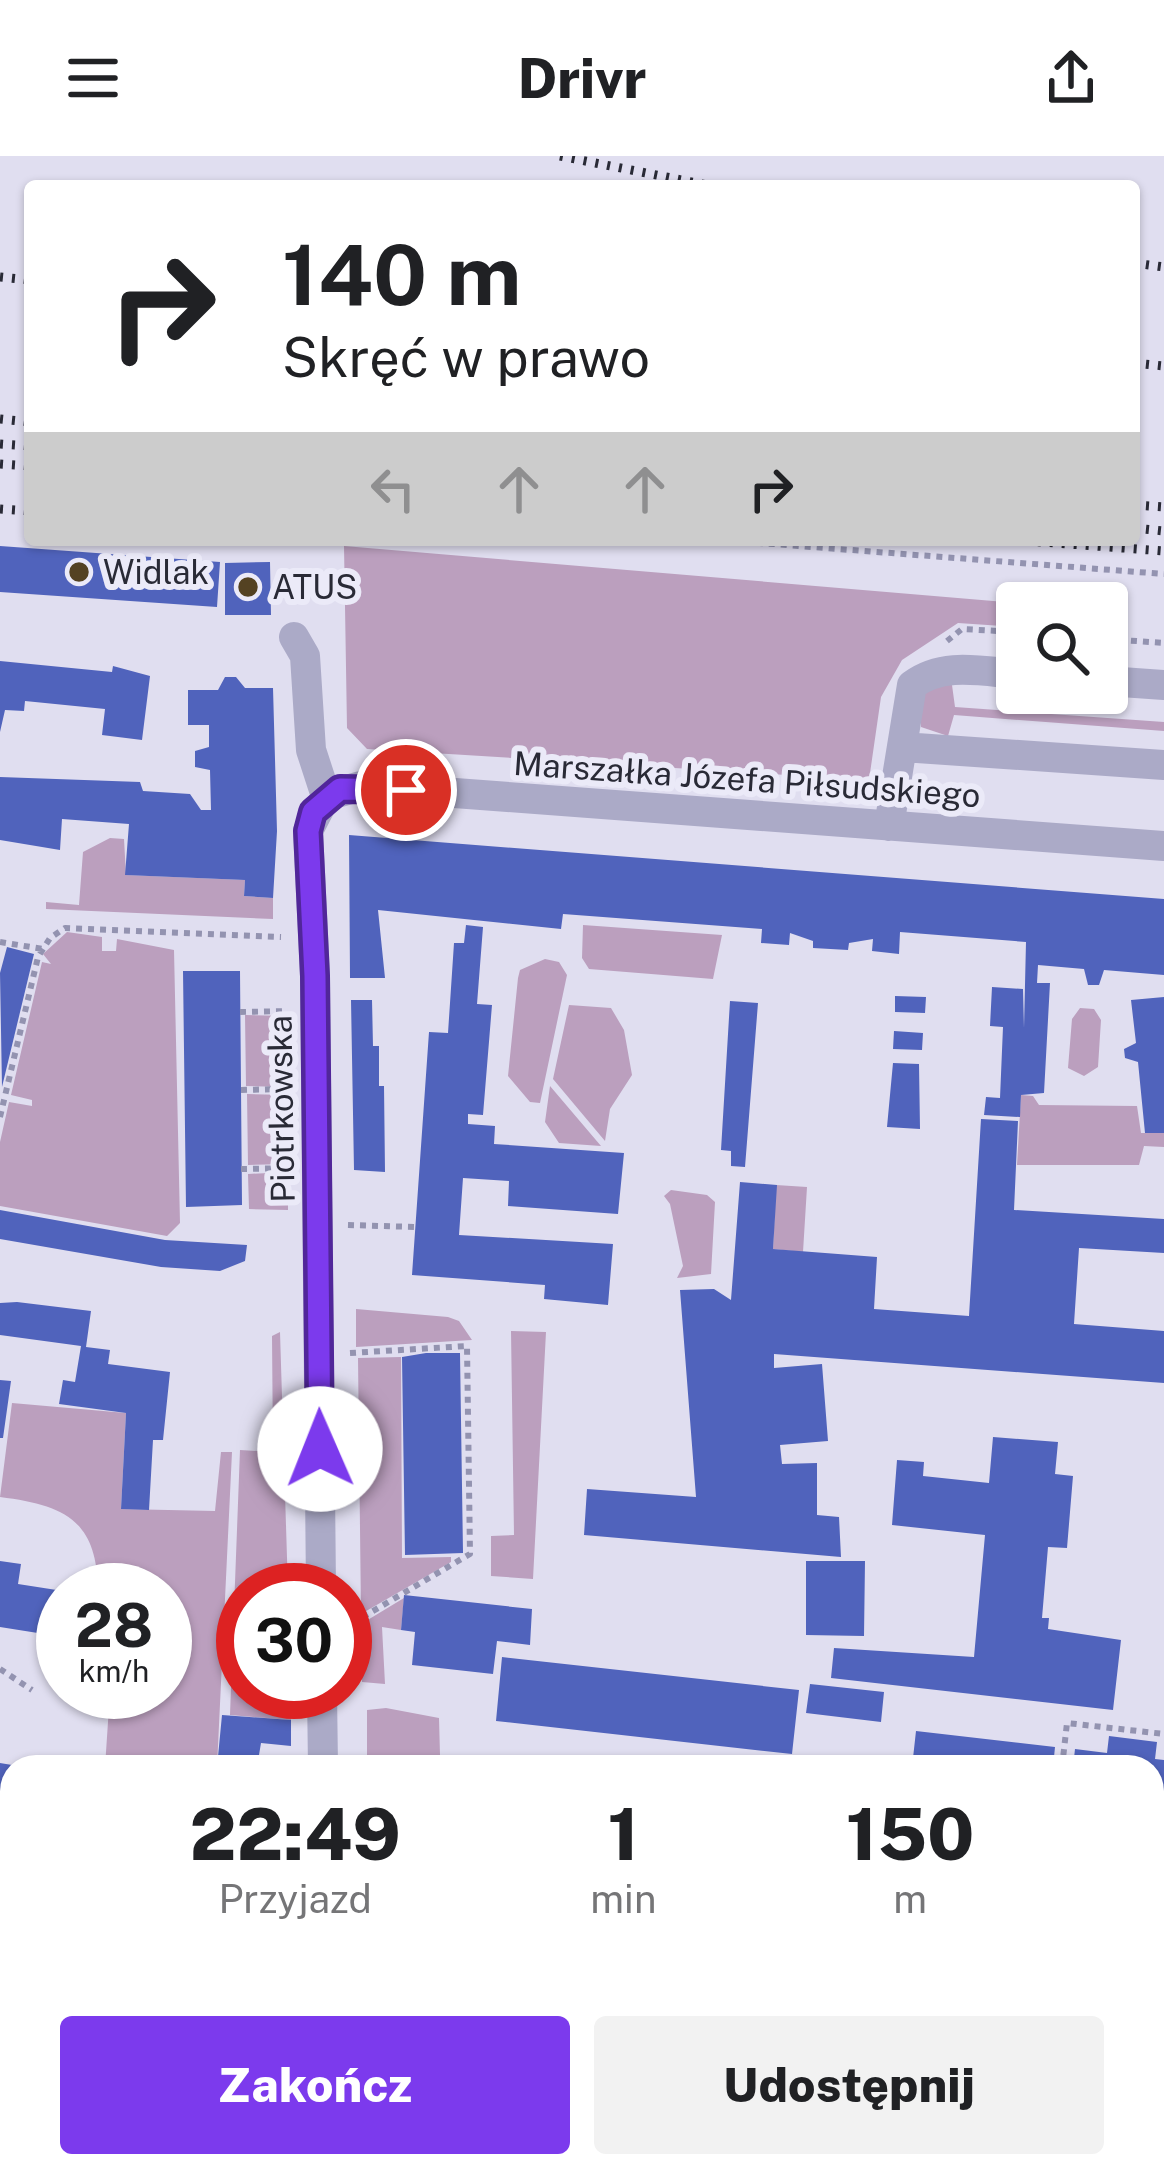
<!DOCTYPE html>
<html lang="pl">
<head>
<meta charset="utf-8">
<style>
  :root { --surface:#fff; --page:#f2f2f2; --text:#202124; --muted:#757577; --accent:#7c3aed }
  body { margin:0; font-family:"Public Sans",sans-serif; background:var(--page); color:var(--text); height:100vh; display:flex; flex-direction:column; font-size:45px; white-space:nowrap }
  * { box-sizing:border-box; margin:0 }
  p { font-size:39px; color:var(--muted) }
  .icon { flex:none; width:66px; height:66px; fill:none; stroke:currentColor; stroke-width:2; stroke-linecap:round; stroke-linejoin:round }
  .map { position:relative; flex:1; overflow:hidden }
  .side { position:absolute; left:0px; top:1599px; width:1164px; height:423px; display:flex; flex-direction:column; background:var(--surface); border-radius:36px 36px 0 0; box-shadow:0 3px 9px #0004 }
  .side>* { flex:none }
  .top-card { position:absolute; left:24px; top:24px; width:1116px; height:366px; border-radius:12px; box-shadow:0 3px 9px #0004; background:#fff; color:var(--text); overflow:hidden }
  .controls { position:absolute; left:996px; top:426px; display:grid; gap:24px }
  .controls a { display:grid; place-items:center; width:132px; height:132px; border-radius:12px; background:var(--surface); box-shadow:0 3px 9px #0004; font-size:60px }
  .speed { position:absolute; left:36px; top:1407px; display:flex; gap:24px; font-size:60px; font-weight:700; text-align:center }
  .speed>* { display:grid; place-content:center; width:156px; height:156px; border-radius:50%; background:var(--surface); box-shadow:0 3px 9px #0004; line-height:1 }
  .speed small { font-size:30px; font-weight:400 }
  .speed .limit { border:18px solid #d22; background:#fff; color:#111 }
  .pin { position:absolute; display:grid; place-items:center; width:102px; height:102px; color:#fff; margin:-51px; border:6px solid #fff; border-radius:50%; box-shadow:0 3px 12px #0007 }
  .me { position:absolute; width:132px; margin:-66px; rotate:359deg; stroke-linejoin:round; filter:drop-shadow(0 0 9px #0008) }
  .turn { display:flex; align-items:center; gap:42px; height:252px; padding:0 60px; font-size:54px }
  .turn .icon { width:156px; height:156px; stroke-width:2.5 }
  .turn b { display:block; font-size:84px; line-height:102px }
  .lanes { display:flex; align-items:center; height:114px; padding:0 60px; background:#0003; justify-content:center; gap:60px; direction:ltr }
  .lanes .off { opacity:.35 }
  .eta { display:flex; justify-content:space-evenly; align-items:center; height:204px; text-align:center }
  .eta b { font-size:72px; font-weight:800; line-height:84px }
  .button { display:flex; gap:24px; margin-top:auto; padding:24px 60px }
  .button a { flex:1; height:138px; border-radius:12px; background:var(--accent); color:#fff; font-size:48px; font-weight:800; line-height:138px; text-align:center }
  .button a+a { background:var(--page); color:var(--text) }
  header { display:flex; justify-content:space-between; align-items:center; height:156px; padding:0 60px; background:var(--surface); font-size:54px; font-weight:800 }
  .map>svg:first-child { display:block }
  .green { fill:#bb9fbe }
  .building { fill:#5063bc }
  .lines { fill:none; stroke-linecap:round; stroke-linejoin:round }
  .path { stroke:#9393b0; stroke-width:6; stroke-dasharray:6 6; stroke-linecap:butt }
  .minor { stroke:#abaac7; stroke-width:30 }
  .rail { stroke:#292a36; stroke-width:9; stroke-dasharray:3 9; stroke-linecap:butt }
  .route-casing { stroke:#51269a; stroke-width:30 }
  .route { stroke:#7c3aed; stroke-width:21 }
  .poi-dot { fill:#544222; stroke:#ebeaf8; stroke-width:4.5 }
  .labels { text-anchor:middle; stroke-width:12; stroke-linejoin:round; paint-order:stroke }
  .poi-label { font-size:33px; fill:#292a36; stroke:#ebeaf8; text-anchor:start }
  .street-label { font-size:33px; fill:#292a36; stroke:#ebeaf8 }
</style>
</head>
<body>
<header><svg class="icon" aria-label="menu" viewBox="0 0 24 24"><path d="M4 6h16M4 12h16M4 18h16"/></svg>Drivr<svg class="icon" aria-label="share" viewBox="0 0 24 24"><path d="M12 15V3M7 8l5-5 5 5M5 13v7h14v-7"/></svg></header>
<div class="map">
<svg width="1164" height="2020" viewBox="0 0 1164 2020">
  <rect width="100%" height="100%" fill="#e0def0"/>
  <!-- green -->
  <path class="green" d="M 344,390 L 1017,447 L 1017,471 L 958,467 L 902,504 L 881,541 L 869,624 L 367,593 L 347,572 Z
    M 930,529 L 952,529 L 955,551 L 1164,566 L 1164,575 L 954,559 L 948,580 L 921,571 L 921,540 Z
    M 110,682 L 124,683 L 126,719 L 245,724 L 244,740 L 273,742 L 273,763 L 46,753 L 46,746 L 79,749 L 83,696 Z
    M 583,769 L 722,779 L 713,823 L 589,813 L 582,802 Z
    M 67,776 L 102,781 L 102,795 L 116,795 L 117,783 L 174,794 L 180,1067 L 167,1080 L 0,1050 L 0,986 L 9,946 L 32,950 L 32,944 L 11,939 L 42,806 L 51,808 L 43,798 Z
    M 545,803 L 559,806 L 567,819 L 540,947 L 530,946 L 508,920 L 518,822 L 520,814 Z
    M 569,849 L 611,852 L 624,874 L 632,919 L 610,953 L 605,985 L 553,923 Z
    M 1080,852 L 1094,853 L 1101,864 L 1098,911 L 1084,920 L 1068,912 L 1072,863 Z
    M 245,859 L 286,860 L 287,931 L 246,930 Z
    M 550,930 L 601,990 L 559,987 L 545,966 Z
    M 247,938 L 287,939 L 288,1008 L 248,1009 Z
    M 1021,939 L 1033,940 L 1039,949 L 1137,950 L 1141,977 L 1164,977 L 1164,991 L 1144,990 L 1139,1009 L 1017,1009 Z
    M 288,1016 L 288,1054 L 249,1053 L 248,1018 Z
    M 776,1029 L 807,1031 L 803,1096 L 773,1093 Z
    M 671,1034 L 707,1039 L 715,1046 L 711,1118 L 677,1122 L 683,1110 L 670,1048 L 664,1040 Z
    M 356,1153 L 448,1161 L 459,1165 L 472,1184 L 356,1191 Z
    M 511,1175 L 546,1176 L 533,1423 L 491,1420 L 491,1380 L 514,1379 Z
    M 280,1176 L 288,1434 L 243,1434 L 243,1536 L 290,1536 L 291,1564 L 230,1559 L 240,1294 L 273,1296 L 272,1180 Z
    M 401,1201 L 402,1402 L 451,1401 L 451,1406 L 361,1458 L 358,1202 Z
    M 12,1247 L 126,1257 L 121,1353 L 215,1355 L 221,1296 L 232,1296 L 217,1611 L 105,1611 L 110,1536 L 165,1536 L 165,1434 L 98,1434 C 97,1363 63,1349 0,1341 Z
    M 404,1442 L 401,1474 L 382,1471 L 385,1528 L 362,1526 L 361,1468 Z
    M 386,1552 L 439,1562 L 440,1599 L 408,1600 L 408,1611 L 367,1611 L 367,1554 Z
    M 1152,1840 L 1164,1841 L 1164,2020 L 1065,2020 L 1055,2010 L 1152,2010 Z"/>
  <!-- building -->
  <path class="building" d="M 0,390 L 220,406 L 217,451 L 0,436 Z
    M 270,406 L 271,459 L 225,459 L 225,407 Z
    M 0,505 L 112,516 L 113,510 L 150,520 L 142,584 L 102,579 L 105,553 L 25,545 L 24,555 L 5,554 L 0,576 Z
    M 225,521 L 236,521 L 245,532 L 273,532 L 277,675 L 273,742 L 244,740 L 245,724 L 125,719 L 129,668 L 62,663 L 60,694 L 0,684 L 0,621 L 140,626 L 143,635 L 190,638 L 201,654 L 211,654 L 210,614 L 195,611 L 195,595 L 209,591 L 209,569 L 188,569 L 188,534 L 218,534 Z
    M 349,679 L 1164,743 L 1164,819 L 1104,814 L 1099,829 L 1088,829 L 1084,813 L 1038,809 L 1037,827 L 1050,827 L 1044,937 L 1021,939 L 1020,961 L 984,959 L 986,941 L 1000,942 L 1003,871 L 990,870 L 992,831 L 1023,833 L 1024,872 L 1026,786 L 900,776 L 899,798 L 872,795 L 873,783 L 849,787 L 848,794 L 813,792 L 813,785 L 790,777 L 789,789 L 761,787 L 762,773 L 563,758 L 561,773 L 378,754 L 385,822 L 350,822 Z
    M 466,769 L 483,771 L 477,848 L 492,849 L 483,959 L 468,958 L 468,968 L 495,970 L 494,988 L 624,997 L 618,1058 L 508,1050 L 509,1025 L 463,1022 L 459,1079 L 613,1088 L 608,1149 L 544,1143 L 545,1129 L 412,1119 L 429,876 L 448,877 L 454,787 L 464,787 Z
    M 7,791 L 34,798 L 2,931 L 0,817 Z
    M 183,815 L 240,815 L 242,1049 L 186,1051 Z
    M 895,840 L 926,841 L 925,857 L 895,856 Z
    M 1164,841 L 1164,977 L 1145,977 L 1138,906 L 1125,902 L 1124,893 L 1136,887 L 1131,844 Z
    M 351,844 L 372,844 L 373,890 L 379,890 L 379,930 L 384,930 L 385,1016 L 354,1014 Z
    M 730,845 L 758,847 L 745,1011 L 731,1010 L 731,995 L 721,994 Z
    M 894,875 L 923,877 L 922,894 L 893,893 Z
    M 893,907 L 919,908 L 920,973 L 887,971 Z
    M 981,963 L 1018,965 L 1014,1054 L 1164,1063 L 1164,1097 L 1079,1092 L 1074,1168 L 1164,1175 L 1164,1227 L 774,1198 L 774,1212 L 822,1208 L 828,1285 L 780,1289 L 782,1308 L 817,1307 L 817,1359 L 839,1361 L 841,1401 L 584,1379 L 587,1333 L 696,1341 L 680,1134 L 714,1133 L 731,1144 L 740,1026 L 777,1029 L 773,1093 L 877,1101 L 874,1153 L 969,1160 Z
    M 0,1054 L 165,1084 L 247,1089 L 245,1105 L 220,1115 L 161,1111 L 0,1083 Z
    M 17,1146 L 91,1155 L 86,1191 L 110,1194 L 108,1208 L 170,1216 L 163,1284 L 153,1284 L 149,1354 L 121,1353 L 126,1257 L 59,1248 L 63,1224 L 75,1226 L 81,1190 L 0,1179 L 0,1147 Z
    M 426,1197 L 460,1197 L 463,1397 L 405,1399 L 402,1201 Z
    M 0,1224 L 11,1225 L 3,1282 L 0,1282 Z
    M 993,1281 L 1058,1286 L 1055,1318 L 1073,1320 L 1067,1392 L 1048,1391 L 1042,1462 L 1049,1462 L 1048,1473 L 1121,1484 L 1113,1554 L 831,1522 L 834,1492 L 974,1501 L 985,1379 L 892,1369 L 897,1304 L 924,1306 L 923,1320 L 989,1327 Z
    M 0,1405 L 21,1408 L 18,1428 L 63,1435 L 63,1481 L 0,1471 Z
    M 806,1405 L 865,1405 L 864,1480 L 806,1479 Z
    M 404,1439 L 532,1453 L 530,1489 L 497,1485 L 493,1518 L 412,1509 L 415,1476 L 401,1474 Z
    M 502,1501 L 799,1534 L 792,1598 L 496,1565 Z
    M 810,1528 L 884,1536 L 881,1566 L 806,1557 Z
    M 222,1559 L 291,1564 L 291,1590 L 261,1587 L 257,1611 L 217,1611 Z
    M 916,1575 L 1055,1591 L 1053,1611 L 912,1611 Z
    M 1109,1580 L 1157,1586 L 1155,1603 L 1164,1604 L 1164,1682 L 1152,1680 L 1152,1611 L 1073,1611 L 1075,1593 L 1107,1597 Z
    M 440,1599 L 440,1611 L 408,1611 L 408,1600 Z
    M 0,1607 L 12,1609 L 12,1678 L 0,1670 Z
    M 0,1908 L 12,1911 L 12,2010 L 22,2010 L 19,2020 L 0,2020 Z
    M 300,2010 L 461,2010 L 488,2019 L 300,2020 Z"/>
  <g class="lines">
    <!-- path -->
    <path class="path" d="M 721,384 L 1164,418
      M 1107,483 L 1164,487
      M 947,485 L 962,473 L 1017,476
      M 0,786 L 43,793
      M 240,856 L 288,855
      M 241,934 L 288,933
      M 0,961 L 38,801 L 50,782 L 65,772 L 281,781
      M 241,1013 L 290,1012
      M 348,1069 L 415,1071
      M 350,1197 L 467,1190 L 470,1398 L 356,1465
      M 0,1513 L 32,1534
      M 1062,1611 L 1067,1567 L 1164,1578
      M 679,2010 L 701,2020
      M 857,2020 L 857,2010
      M 918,2020 L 934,2010"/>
    <!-- minor -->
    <path class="minor" d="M 294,481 L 305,500 L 311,594 L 326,640
      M 1107,525 L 1164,529
      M 902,591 L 1164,609
      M 889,670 L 912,529 C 943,506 980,515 1017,518
      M 321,1434 L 315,820 L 308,675 L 326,640 L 361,630 L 1164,690
      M 322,1536 L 323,1611
      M 0,1716 L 12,1723
      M 555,2010 L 578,2020"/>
    <!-- rail -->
    <path class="rail" d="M 560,0 L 712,30
      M 1134,107 L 1164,111
      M 0,121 L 30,124
      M 1134,207 L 1164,210
      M 0,263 L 30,266
      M 0,288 L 30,290
      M 0,308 L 30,310
      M 1134,349 L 1164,351
      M 0,353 L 30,355
      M 1134,372 L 1164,375
      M 1014,384 L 1164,395"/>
  </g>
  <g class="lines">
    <defs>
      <path id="route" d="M 320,1293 L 315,820 L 308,675 L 313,656 L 340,633 L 406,634"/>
    </defs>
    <!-- route casing -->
    <use href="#route" class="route-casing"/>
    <!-- route -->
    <use href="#route" class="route"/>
  </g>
  <!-- markers -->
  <g class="poi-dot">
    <circle cx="79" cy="416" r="12"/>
    <circle cx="248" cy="431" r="12"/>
  </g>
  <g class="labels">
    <!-- poi labels -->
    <g class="poi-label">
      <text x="103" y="428">Widlak</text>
      <text x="272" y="443">ATUS</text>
    </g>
    <!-- street labels -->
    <g class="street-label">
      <text transform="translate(747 623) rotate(4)" y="12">Marszałka Józefa Piłsudskiego</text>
      <text transform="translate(281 953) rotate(-91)" y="12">Piotrkowska</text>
    </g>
  </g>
</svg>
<div class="controls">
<a><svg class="icon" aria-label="search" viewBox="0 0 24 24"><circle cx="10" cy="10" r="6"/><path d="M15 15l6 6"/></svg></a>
</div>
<div class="speed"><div>28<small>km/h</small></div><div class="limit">30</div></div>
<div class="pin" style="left:406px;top:634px;background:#d93025"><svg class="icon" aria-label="arrive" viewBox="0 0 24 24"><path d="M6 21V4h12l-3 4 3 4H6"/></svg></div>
<svg class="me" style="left:320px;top:1293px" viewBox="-20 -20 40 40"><circle r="19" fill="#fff"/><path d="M0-13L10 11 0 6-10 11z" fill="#7c3aed"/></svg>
<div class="top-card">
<div class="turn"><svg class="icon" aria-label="right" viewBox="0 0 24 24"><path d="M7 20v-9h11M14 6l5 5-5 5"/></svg><div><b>140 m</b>Skręć w prawo</div></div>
<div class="lanes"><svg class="icon off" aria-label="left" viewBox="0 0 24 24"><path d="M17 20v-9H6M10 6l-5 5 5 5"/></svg><svg class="icon off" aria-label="ahead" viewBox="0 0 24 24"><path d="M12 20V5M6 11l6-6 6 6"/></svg><svg class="icon off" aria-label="ahead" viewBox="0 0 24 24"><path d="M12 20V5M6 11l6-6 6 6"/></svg><svg class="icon" aria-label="right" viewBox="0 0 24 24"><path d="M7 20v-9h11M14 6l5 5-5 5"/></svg></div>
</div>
<section class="side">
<div class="eta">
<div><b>22:49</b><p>Przyjazd</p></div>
<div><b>1</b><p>min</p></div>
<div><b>150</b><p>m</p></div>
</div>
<div class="button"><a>Zakończ</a><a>Udostępnij</a></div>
</section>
</div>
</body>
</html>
